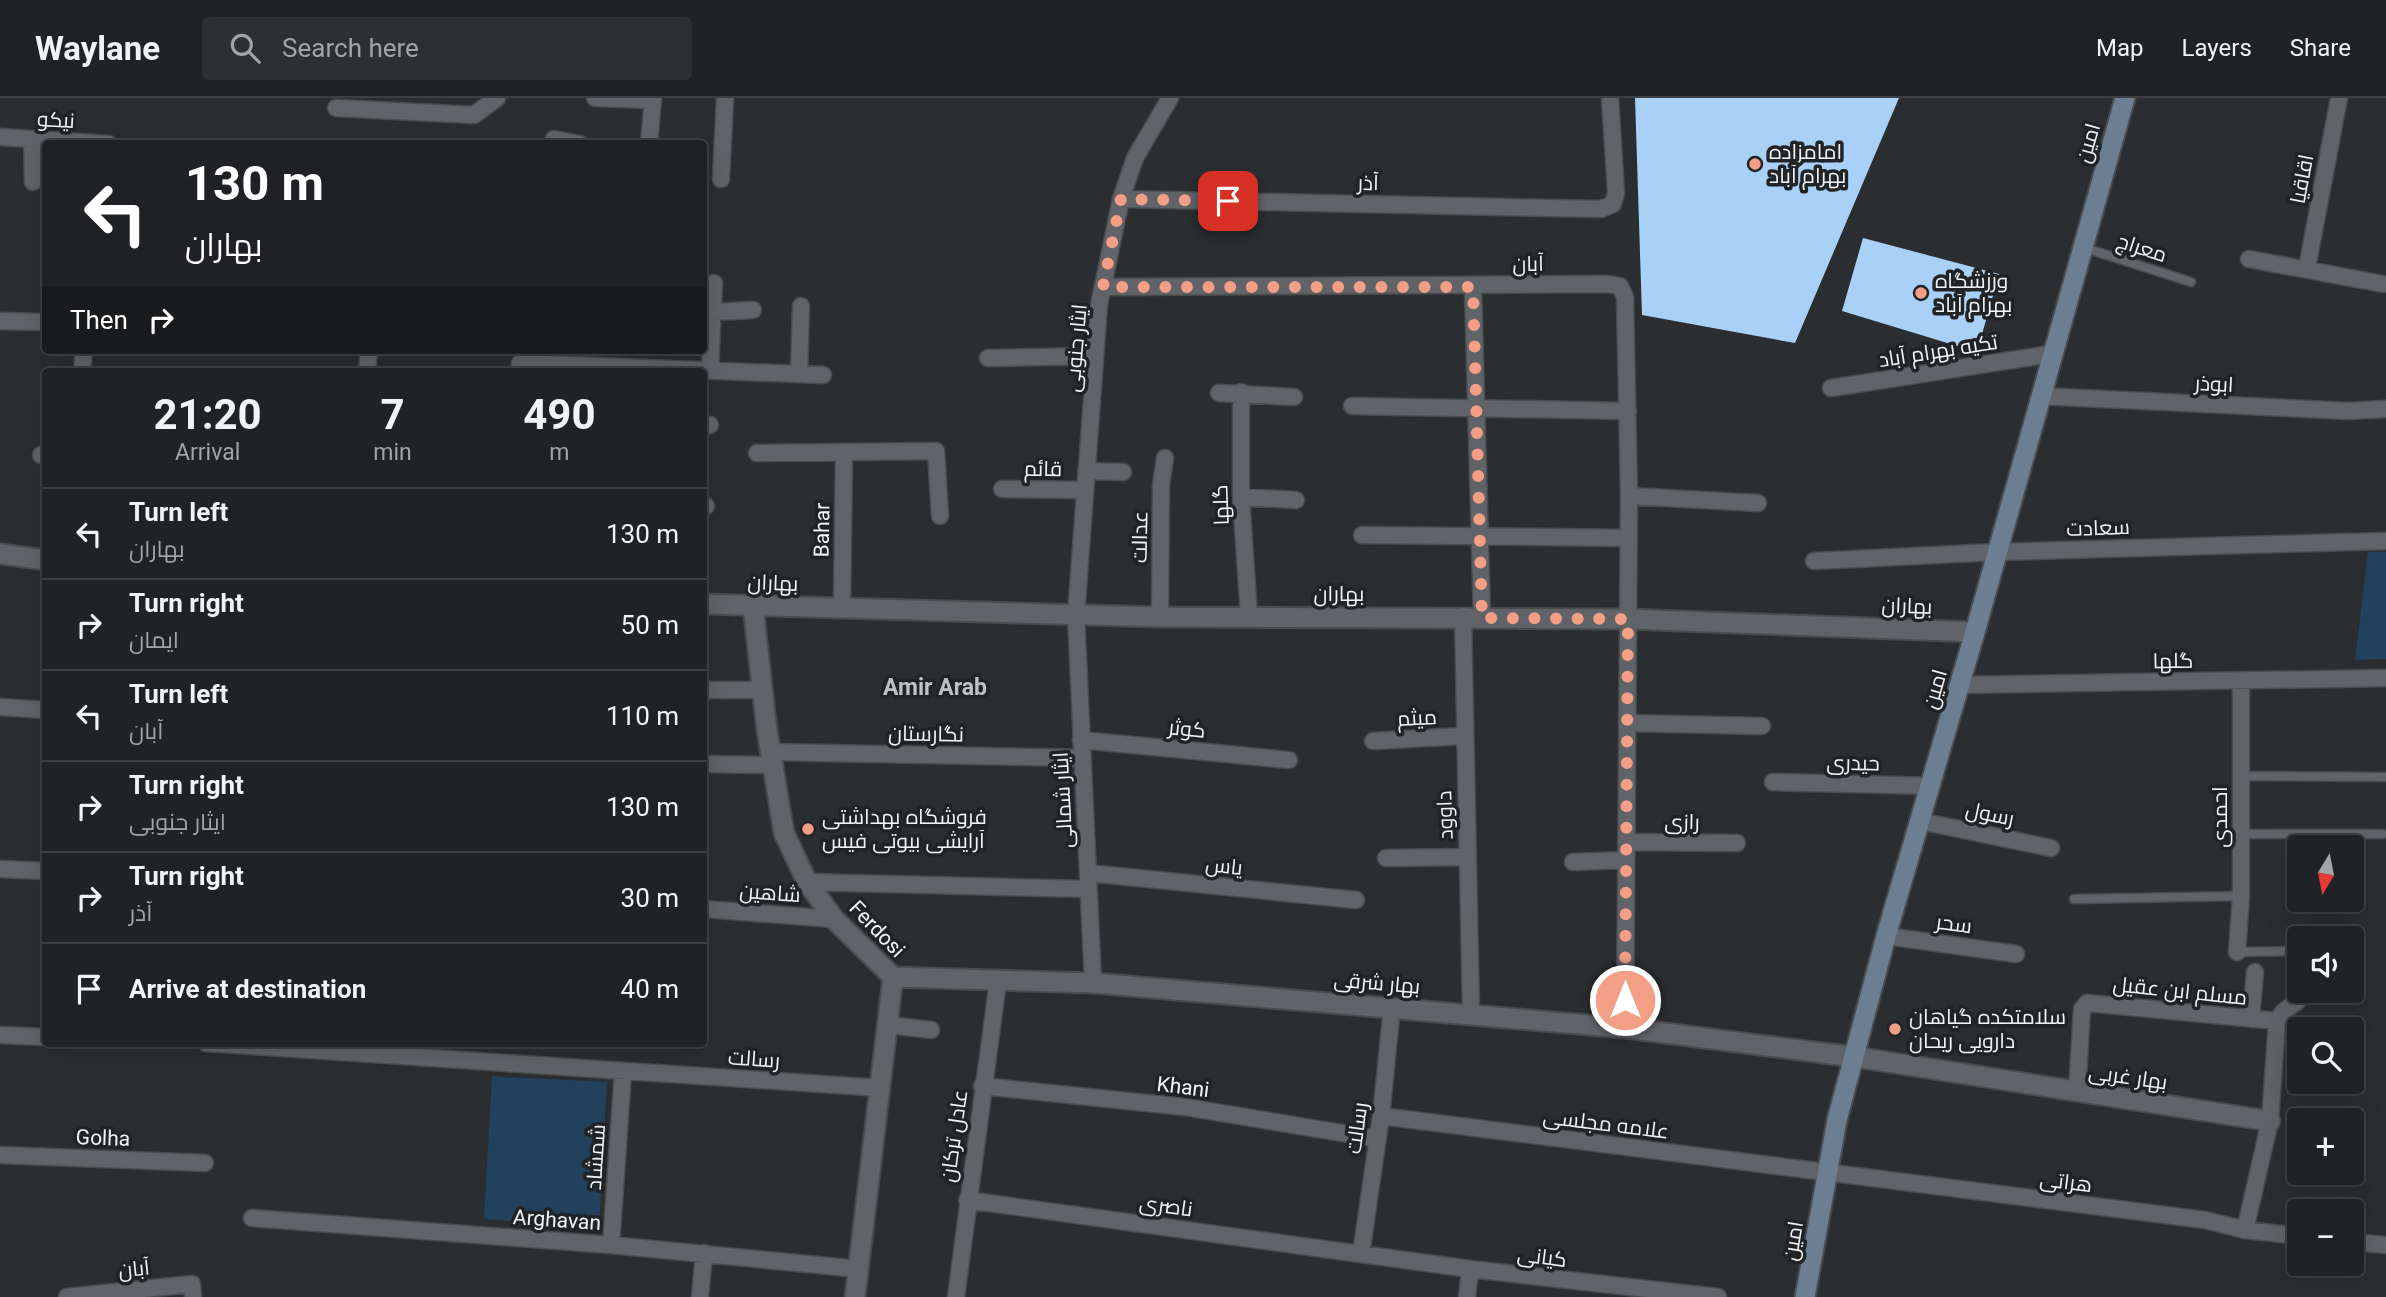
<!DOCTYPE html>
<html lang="en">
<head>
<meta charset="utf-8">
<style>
  :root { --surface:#202225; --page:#2d2f32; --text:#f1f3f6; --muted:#a2a4a7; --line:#3d3f42 }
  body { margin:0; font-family:Roboto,Cairo,sans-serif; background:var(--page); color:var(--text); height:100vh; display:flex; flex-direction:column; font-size:26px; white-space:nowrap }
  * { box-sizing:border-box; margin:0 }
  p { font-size:23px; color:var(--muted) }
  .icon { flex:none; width:38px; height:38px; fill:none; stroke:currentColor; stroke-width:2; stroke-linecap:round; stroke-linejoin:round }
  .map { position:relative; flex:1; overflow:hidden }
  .side { position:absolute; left:42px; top:270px; width:665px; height:679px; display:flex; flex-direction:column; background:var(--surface); border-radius:7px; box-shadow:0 7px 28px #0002,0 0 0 2px var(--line) }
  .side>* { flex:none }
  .guide { position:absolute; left:42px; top:42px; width:665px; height:214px; border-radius:7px; box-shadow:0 7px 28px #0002,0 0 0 2px var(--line); background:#202124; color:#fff; overflow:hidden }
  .needle { width:46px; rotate:190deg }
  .tools { position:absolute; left:2287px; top:737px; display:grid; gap:14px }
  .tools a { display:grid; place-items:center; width:77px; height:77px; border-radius:7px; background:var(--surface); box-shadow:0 7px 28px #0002,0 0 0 2px var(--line); font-size:35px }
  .pin { position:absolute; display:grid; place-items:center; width:60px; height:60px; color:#fff; margin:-30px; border-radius:14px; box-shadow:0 4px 10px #0006 }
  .me { position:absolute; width:77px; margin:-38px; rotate:0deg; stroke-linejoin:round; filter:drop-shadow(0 0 5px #0008) }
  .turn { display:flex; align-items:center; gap:24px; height:147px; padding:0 28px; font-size:32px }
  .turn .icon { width:91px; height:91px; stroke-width:2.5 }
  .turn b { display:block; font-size:49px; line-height:60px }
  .then { display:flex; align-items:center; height:66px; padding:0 28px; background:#0003; gap:14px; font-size:26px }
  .eta { display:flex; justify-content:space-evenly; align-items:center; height:119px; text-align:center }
  .eta b { font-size:42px; font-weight:700; line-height:49px }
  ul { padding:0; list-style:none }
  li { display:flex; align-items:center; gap:21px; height:91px; padding:0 28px; border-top:2px solid var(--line) }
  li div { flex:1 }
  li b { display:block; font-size:26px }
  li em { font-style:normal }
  header { display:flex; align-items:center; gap:42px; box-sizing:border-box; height:98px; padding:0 35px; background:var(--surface); border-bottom:2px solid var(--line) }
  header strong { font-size:33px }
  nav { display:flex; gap:38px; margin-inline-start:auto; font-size:24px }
  .search { width:490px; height:63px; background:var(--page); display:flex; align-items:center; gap:18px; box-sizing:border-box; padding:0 24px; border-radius:7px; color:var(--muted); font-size:26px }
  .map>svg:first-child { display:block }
  .green { fill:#22415c }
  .building { fill:#a9d1f7 }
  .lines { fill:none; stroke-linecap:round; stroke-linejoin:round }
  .service-casing { stroke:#494b4d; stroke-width:11 }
  .minor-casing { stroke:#494b4d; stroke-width:19 }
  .tertiary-casing { stroke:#494b4d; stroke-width:23 }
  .secondary-casing { stroke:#494b4d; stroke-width:23 }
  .service { stroke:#606367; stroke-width:8 }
  .minor { stroke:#606367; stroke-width:16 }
  .tertiary { stroke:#606367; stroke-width:19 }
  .secondary { stroke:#6c7e91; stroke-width:19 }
  .route { stroke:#f39f85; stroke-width:12; stroke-dasharray:0 21.6 }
  .poi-dot { fill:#f39f85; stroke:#212427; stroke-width:2.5 }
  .labels { text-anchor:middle; stroke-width:7; stroke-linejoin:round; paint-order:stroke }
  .street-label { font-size:21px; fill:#f2f4f6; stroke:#212427 }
  .poi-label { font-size:21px; fill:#f2f4f6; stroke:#212427; text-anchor:start }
  .neighbourhood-label { font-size:23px; font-weight:bold; fill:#bec2c5; stroke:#212427 }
</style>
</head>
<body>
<header>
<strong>Waylane</strong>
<div class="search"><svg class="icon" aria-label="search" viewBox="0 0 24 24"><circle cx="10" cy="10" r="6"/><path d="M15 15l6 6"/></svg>Search here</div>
<nav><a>Map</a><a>Layers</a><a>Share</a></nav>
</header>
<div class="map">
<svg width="2386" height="1199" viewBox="0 0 2386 1199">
  <rect width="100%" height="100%" fill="#2a2e31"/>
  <!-- green -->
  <path class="green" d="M 2368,454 L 2386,454 L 2386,561 L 2355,562 Z
    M 492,978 L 607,984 L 599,1130 L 484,1121 Z"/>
  <!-- building -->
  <path class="building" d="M 1635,0 L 1899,0 L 1795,245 L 1642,217 Z
    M 1863,140 L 1999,176 L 1977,254 L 1842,213 Z"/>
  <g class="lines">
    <defs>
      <path id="service" d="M 2085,150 L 2191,184
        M 2241,678 L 2386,679
        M 2241,736 L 2383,736
        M 2074,801 L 2241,798
        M 2237,854 L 2300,853
        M 2352,859 L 2356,860"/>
      <path id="minor" d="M 595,0 L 653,2
        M 336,10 L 474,17 L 497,0
        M 0,39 L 109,46
        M 554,41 L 580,46
        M 32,42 L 33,84
        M 649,46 L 653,0
        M 721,81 L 725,0
        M 1121,101 L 1601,111 L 1613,106 L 1616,95 L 1610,0
        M 2249,161 L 2383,186
        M 2307,170 L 2339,0
        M 1103,189 L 1609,186 L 1620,188 L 1625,199 L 1629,398 L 1625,930
        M 1473,189 L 1482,520
        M 713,214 L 753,212
        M 0,223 L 42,224
        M 988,260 L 1095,258
        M 710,272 L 714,185
        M 82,273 L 84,252
        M 367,273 L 369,252
        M 519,273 L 520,265 L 823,277
        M 799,276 L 801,208
        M 1831,290 L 2051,256
        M 1241,294 L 1241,399 L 1249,518
        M 1219,295 L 1294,299
        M 2040,298 L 2348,313 L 2386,311
        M 1352,308 L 1628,313
        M 704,327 L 710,327
        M 757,355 L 936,353 L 940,418
        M 41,357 L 46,357
        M 1086,373 L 1123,374
        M 1002,391 L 1085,392
        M 1629,398 L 1758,405
        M 1241,399 L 1296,402
        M 704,408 L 706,408
        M 1362,437 L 1629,440
        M 1814,463 L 1996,454 L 2385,443
        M 842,511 L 844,354
        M 1463,518 L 1471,915
        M 1160,519 L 1161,387 L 1165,360
        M 1960,587 L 2386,580
        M 707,592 L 763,592
        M 0,609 L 46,612
        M 1627,625 L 1762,628
        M 1081,642 L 1289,662
        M 1373,643 L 1463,638
        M 770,654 L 1081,660
        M 704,666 L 772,667
        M 1773,684 L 1931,688
        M 1920,723 L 2051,750
        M 1626,744 L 1737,745
        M 1386,760 L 1467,759
        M 1573,764 L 1626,762
        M 0,771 L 46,773
        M 1088,775 L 1356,802
        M 807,784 L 1088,791
        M 704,811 L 834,821
        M 1886,838 L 2016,856
        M 2237,854 L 2241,798 L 2241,583
        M 1093,885 L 1076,517 L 1099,207 L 1121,101 L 1135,60 L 1170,0
        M 2251,921 L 2255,874
        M 889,927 L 931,932
        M 0,937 L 46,939
        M 206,945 L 881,990
        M 982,988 L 1185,1009 L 1378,1041
        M 2077,995 L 2082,911 L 2087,905 L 2277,923
        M 1381,1018 L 2205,1122 L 2245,1132 L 2300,1138
        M 0,1057 L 205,1065
        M 967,1102 L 1470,1171 L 1718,1199
        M 252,1120 L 611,1147 L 859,1171
        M 2245,1132 L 2270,1023 L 2277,923 L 2284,913 L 2297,904 L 2300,892
        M 2352,1144 L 2386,1147
        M 611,1147 L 623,974
        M 1361,1156 L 1381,1018 L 1392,909
        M 67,1199 L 192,1186 L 193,1199
        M 700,1199 L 704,1155
        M 956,1199 L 998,883
        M 1467,1199 L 1470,1171"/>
      <path id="tertiary" d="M 0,456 L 46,462
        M 704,506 L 1160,519 L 1628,521 L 1975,534
        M 753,508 L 767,633 L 784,735 L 807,784 L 834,821 L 893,879 L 855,1199
        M 893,879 L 1093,885 L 1625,930 L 1855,959 L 2270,1023"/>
      <path id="secondary" d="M 1805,1199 L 1837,1022 L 1886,838 L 1975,534 L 2125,0"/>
    </defs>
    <!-- service casing -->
    <use href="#service" class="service-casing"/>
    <!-- minor casing -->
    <use href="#minor" class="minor-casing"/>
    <!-- tertiary casing -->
    <use href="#tertiary" class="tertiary-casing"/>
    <!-- secondary casing -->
    <use href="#secondary" class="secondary-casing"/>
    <!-- service -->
    <use href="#service" class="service"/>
    <!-- minor -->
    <use href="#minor" class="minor"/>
    <!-- tertiary -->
    <use href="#tertiary" class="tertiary"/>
    <!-- secondary -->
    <use href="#secondary" class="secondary"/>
  </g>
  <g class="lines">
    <!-- route -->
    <path class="route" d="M 1228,103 L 1121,101 L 1103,189 L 1473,189 L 1482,520 L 1628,521 L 1625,902"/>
  </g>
  <!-- markers -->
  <g class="poi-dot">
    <circle cx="1755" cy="66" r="7"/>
    <circle cx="1921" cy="195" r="7"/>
    <circle cx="808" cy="731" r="7"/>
    <circle cx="1895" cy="931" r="7"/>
  </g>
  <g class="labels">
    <!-- street labels -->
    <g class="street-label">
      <text transform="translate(56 22) rotate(3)" y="7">نیکو</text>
      <text transform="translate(2088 45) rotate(-74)" y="7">امین</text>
      <text transform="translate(2302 81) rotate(-79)" y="7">اقاقیا</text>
      <text transform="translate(1368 85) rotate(1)" y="7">آذر</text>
      <text transform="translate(2142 150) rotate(18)" y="7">معراج</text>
      <text transform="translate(1528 166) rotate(-1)" y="7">آبان</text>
      <text transform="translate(1076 250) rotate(-85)" y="7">ایثار جنوبی</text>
      <text transform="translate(1938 253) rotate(-9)" y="7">تکیه بهرام آباد</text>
      <text transform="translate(2214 286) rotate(3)" y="7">ابوذر</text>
      <text transform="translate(1043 371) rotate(1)" y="7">قائم</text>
      <text transform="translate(1221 407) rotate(-92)" y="7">گلها</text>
      <text transform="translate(2098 430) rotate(-2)" y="7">سعادت</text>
      <text transform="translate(822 432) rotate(-89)" y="7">Bahar</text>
      <text transform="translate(1140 439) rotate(-89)" y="7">عدالت</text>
      <text transform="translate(773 485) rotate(2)" y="7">بهاران</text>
      <text x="1339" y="503">بهاران</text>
      <text transform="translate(1907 508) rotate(2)" y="7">بهاران</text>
      <text transform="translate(2173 563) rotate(-1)" y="7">گلها</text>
      <text transform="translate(1935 591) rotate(-74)" y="7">امین</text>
      <text transform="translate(1417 620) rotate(-3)" y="7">میثم</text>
      <text transform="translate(1187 631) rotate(6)" y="7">کوثر</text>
      <text transform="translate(926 636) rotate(1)" y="7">نگارستان</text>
      <text transform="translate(1853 665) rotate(1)" y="7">حیدری</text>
      <text transform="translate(1063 702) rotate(-93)" y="7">ایثار شمالی</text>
      <text transform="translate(1990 716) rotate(12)" y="7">رسول</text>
      <text transform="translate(1445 717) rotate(-92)" y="7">داوود</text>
      <text transform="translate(2220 719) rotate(-90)" y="7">احمدی</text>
      <text transform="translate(1682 724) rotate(1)" y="7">رازی</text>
      <text transform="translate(1224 768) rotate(6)" y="7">یاس</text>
      <text transform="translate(770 795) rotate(4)" y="7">شاهین</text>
      <text transform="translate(1954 826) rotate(8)" y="7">سحر</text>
      <text transform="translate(877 831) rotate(46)" y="7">Ferdosi</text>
      <text transform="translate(1377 885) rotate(5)" y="7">بهار شرقی</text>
      <text transform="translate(2180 893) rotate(6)" y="7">مسلم ابن عقیل</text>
      <text transform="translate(754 961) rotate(4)" y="7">رسالت</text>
      <text transform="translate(2128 979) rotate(8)" y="7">بهار غربی</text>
      <text transform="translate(1183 989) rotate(7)" y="7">Khani</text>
      <text transform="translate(1606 1026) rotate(7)" y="7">علامه مجلسی</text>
      <text transform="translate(1357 1030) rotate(-82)" y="7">رسالت</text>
      <text transform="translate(954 1038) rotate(-82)" y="7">عادل ترکان</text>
      <text transform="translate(103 1040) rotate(2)" y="7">Golha</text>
      <text transform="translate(596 1059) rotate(-86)" y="7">شمشاد</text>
      <text transform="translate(2066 1084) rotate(7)" y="7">هراتی</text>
      <text transform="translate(1166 1108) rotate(8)" y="7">ناصری</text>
      <text transform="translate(557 1122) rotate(4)" y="7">Arghavan</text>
      <text transform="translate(1793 1143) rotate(-81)" y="7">امین</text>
      <text transform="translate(1542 1159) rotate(7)" y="7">کیانی</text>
      <text transform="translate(134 1171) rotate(-6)" y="7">آبان</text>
    </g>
    <!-- poi labels -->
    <g class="poi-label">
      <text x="1769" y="61">امامزاده<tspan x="1769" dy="24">بهرام آباد</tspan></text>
      <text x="1935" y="190">ورزشگاه<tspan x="1935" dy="24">بهرام آباد</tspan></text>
      <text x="822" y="726">فروشگاه بهداشتی<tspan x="822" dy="24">آرایشی بیوتی فیس</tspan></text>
      <text x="1909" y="926">سلامتکده گیاهان<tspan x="1909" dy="24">دارویی ریحان</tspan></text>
    </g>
    <!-- neighbourhood labels -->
    <g class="neighbourhood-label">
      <text x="935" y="597">Amir Arab</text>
    </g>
  </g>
</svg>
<div class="tools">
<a><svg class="needle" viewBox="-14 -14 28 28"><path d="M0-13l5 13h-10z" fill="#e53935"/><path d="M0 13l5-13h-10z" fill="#a2a4a7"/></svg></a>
<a><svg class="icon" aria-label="sound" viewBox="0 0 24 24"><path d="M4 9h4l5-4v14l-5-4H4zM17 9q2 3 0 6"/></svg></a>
<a><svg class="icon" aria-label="search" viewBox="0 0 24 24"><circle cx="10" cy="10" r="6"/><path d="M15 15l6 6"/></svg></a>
<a>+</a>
<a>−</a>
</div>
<div class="pin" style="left:1228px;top:103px;background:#d93025"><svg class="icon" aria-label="arrive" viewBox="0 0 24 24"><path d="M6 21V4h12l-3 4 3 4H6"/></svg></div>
<svg class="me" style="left:1625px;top:902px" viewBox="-20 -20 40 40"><circle r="17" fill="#f39f85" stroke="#fff" stroke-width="3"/><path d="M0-11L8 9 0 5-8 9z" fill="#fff"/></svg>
<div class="guide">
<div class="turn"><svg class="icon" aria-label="left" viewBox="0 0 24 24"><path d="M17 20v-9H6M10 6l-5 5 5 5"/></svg><div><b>130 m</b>بهاران</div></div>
<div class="then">Then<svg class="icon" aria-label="right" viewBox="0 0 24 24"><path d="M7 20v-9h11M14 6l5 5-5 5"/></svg></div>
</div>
<section class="side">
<div class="eta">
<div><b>21:20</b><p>Arrival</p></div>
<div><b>7</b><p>min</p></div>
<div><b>490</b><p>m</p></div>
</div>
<ul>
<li><svg class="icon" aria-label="left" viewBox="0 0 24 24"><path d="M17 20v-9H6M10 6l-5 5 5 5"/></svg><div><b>Turn left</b><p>بهاران</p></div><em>130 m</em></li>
<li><svg class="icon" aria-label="right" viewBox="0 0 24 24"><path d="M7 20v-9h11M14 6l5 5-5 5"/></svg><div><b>Turn right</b><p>ایمان</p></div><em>50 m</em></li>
<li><svg class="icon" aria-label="left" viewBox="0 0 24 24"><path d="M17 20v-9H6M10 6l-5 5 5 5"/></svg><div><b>Turn left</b><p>آبان</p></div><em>110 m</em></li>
<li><svg class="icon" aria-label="right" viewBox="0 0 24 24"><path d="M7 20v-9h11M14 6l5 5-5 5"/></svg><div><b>Turn right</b><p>ایثار جنوبی</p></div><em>130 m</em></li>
<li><svg class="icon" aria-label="right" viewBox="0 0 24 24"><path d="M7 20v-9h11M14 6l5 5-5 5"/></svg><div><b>Turn right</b><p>آذر</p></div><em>30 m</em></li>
<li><svg class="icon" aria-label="arrive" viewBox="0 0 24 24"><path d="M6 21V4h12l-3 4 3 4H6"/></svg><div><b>Arrive at destination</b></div><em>40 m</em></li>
</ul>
</section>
</div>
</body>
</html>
